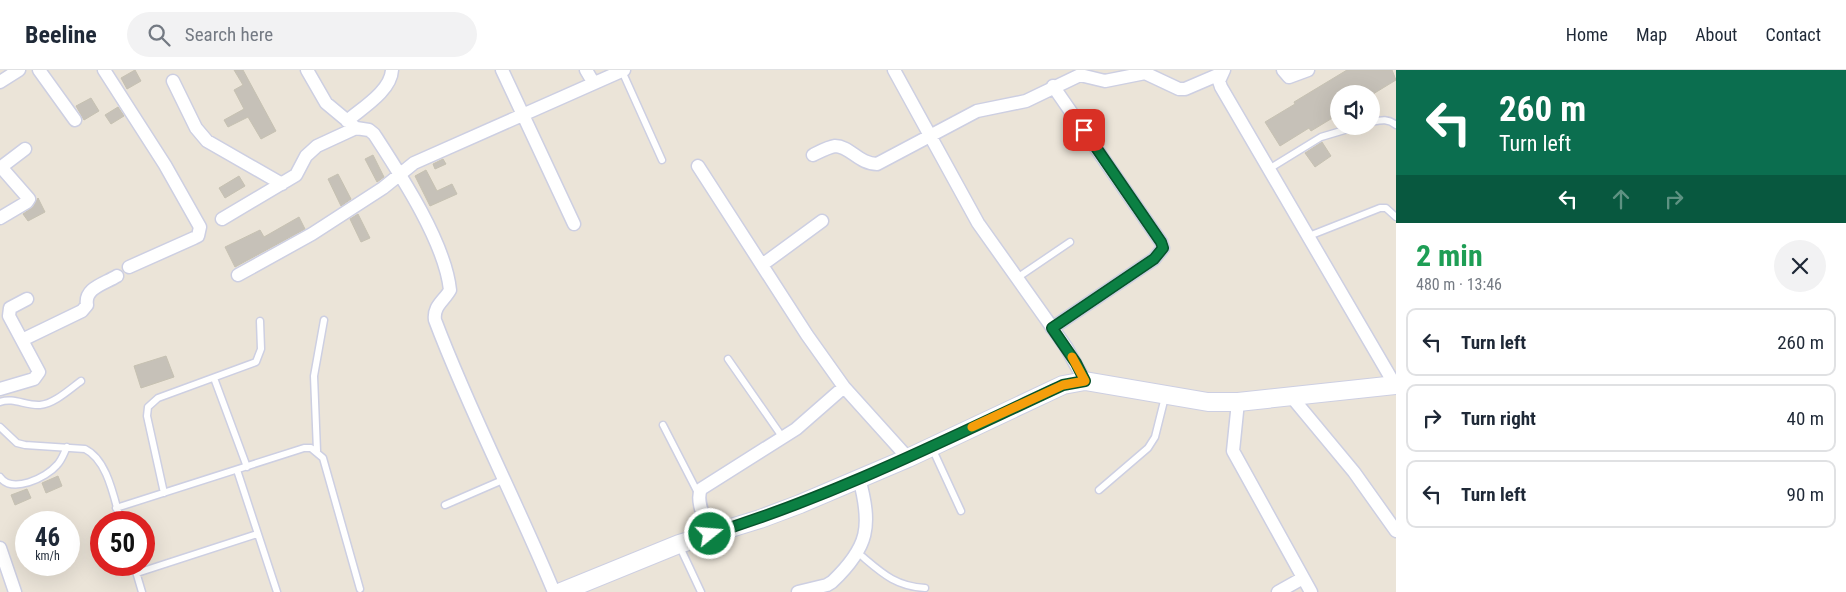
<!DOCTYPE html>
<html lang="en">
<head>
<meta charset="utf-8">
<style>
  :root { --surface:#fff; --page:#f2f2f3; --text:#1f2937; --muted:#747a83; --line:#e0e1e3 }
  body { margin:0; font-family:"Roboto Condensed",sans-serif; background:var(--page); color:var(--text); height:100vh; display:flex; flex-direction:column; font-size:19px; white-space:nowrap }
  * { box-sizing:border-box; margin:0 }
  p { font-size:16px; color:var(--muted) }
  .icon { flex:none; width:28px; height:28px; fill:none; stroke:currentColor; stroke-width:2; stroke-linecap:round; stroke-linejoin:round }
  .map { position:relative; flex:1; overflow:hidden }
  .side { display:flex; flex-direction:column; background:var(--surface); width:450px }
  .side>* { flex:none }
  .banner { background:#0b6e4f; color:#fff; overflow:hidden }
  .fabs { position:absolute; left:1330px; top:15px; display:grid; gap:10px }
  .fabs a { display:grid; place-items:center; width:50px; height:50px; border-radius:50%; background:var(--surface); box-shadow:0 5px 20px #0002; font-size:25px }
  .speed { position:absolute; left:15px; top:441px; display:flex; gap:10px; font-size:25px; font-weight:700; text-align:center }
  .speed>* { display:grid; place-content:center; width:65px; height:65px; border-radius:50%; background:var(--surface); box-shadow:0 5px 20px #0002; line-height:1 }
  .speed small { font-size:12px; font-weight:400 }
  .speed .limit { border:8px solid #d22; background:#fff; color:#111 }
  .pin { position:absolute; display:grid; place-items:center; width:42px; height:42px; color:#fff; margin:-21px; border-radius:10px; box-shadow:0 2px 8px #0006 }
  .me { position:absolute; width:55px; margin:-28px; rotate:73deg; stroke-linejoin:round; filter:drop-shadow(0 0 4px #0008) }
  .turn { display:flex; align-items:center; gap:18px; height:105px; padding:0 20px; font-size:22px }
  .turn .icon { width:65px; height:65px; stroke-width:2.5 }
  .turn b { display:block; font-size:35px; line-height:42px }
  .lanes { display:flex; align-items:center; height:48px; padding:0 20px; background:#0003; justify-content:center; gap:25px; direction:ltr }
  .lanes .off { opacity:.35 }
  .round { display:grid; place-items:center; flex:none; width:52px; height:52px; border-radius:26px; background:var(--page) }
  .head { display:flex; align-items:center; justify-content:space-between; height:85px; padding:0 20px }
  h1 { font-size:30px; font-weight:700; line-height:38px; color:#1e9e55 }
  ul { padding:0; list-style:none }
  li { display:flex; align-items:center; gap:15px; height:68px; margin:0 10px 8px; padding:0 10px; border:2px solid var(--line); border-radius:10px }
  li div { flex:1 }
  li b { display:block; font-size:19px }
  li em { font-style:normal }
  header { display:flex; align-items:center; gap:30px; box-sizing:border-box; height:70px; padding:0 25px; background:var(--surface); border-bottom:1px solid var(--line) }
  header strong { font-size:24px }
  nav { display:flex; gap:28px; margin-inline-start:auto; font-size:18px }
  .search { width:350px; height:45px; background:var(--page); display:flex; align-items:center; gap:12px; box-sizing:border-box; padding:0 18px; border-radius:28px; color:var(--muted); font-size:19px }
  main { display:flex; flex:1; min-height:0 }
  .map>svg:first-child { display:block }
  .building { fill:#c6c1b8; stroke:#c6c1b2 }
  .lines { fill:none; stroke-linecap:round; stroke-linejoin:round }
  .service-casing { stroke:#cdcfe2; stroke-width:9 }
  .minor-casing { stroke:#cdcfe2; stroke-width:15 }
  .secondary-casing { stroke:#cdcfe2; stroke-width:20 }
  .service { stroke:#fff; stroke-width:6 }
  .minor { stroke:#fff; stroke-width:12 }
  .secondary { stroke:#fff; stroke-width:18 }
  .route-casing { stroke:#07532c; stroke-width:12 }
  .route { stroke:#0b8043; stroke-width:9 }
  .slow { stroke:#f59e0b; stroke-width:9 }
</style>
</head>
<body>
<header>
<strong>Beeline</strong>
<div class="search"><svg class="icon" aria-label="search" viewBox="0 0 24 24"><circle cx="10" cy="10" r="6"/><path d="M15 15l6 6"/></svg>Search here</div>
<nav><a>Home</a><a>Map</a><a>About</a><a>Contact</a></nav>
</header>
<main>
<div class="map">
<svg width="1396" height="522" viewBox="0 0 1396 522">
  <rect width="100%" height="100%" fill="#ebe4d8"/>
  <!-- building -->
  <path class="building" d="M 135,0 L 141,11 L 127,19 L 121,8 Z
    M 234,0 L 243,0 L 276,61 L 261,69 L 248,47 L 228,57 L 224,50 L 244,39 L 234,20 L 243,15 Z
    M 1347,0 L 1392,0 L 1396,10 L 1373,24 L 1339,24 L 1339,44 L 1311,61 L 1309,58 L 1280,76 L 1265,52 L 1295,34 L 1294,32 Z
    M 91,28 L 99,41 L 84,50 L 76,36 Z
    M 118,37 L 124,46 L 111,54 L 105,45 Z
    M 1322,72 L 1331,86 L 1315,97 L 1305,83 Z
    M 373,85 L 384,107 L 377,112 L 365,89 Z
    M 443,89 L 446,94 L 435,99 L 433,94 Z
    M 426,100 L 437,121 L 452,114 L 457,124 L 430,136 L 415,106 Z
    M 338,104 L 351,129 L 341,136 L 328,109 Z
    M 239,106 L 245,116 L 225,128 L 219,118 Z
    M 38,128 L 45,142 L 28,151 L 23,144 L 33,137 Z
    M 358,144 L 370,168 L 361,172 L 350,149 Z
    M 299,147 L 305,159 L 235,197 L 225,177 L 260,160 L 264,167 Z
    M 166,286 L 174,307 L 141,318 L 134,296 Z
    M 58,406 L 62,416 L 46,423 L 42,413 Z
    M 27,419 L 31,428 L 15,435 L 11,425 Z"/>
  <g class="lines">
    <defs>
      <path id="service" d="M 622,1 L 662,90
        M 1371,52 C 1381,50 1388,48 1396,55
        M 1269,99 L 1321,67 L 1358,56
        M 1309,166 L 1380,138 L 1386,138 L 1396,147
        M 1017,208 L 1070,172
        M 728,289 L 783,368
        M 214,308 L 247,397
        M 0,332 C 13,327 26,336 40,335 C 54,334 70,319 81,311
        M 663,355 L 698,423
        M 0,357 L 17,373 L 25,375 L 85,379 C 108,390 114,429 121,452
        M 932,378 L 961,441
        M 317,381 L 314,306 L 324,250
        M 237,400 L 277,522
        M 0,407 C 12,424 46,408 57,395 C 62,390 64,383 67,377
        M 1099,420 L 1148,378 L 1155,367 L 1165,327
        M 164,423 L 147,346 L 148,337 L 158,328 L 256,292 L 261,279 L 260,251
        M 445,435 L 505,409
        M 116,438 L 304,378 L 311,378 L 323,388 L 360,519
        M 679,475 L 701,522
        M 857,482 C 880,501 893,516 925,518
        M 134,495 L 142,522
        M 137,503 L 257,464"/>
      <path id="minor" d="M 39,0 L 75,50
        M 104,0 L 165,95 L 200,157 L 198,166 L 194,168 L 129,197
        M 307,0 L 326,33 L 356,58
        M 502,0 L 574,154
        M 586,0 L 593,12
        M 894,0 L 978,153 L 1066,277 L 1085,311
        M 1224,0 L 1219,11 L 1221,17 L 1395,315
        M 1283,0 L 1289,7 L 1308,0
        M 173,11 L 196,58 L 207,71 L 282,114
        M 0,12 L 19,0
        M 347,51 C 362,38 391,21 392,0
        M 813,85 C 819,82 828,77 835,76 C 850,76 859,94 877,94 L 977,41 L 1026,31 L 1080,5 L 1105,11 L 1145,3 L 1179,19 L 1185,19 L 1220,4
        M 698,96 L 807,265 L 844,317 L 908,388
        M 0,98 L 25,79
        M 0,148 L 27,132 L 29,129 L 1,97
        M 222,149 L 296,105 L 306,86 L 317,76 L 356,58 L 369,60 L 374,64 C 400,104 445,172 450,220 C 444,231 433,236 435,250 C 470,343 516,430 554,522
        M 762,195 L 822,151
        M 238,205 L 312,164 L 383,118 L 414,93 L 624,0
        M 1052,258 L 1154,189 L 1163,178 L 1161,172 L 1053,16
        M 22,270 L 82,241 L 87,235 C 84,218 104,214 117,206
        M 0,319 L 34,309 L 39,302 L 9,246 L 10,238 L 27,229
        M 1290,325 L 1354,402 L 1396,461
        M 1238,332 L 1233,381 L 1311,522
        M 710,465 C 706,452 695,431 701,419 L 796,359 L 844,317
        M 0,478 L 15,522
        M 798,522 L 827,515 L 832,512 C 869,477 872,456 859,408
        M 1278,522 L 1303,508"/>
      <path id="secondary" d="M 561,522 L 679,474 L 760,449 L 800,434 L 908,388 L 1063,315 L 1085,311 L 1208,332 L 1238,332 L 1396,315"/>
    </defs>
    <!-- service casing -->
    <use href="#service" class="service-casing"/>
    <!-- minor casing -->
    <use href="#minor" class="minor-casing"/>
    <!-- secondary casing -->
    <use href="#secondary" class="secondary-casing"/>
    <!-- service -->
    <use href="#service" class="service"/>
    <!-- minor -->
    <use href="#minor" class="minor"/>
    <!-- secondary -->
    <use href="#secondary" class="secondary"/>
  </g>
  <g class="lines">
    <defs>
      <path id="route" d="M 710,464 C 832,427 947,369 1063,315 L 1085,311 L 1076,293 L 1052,258 L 1154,189 L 1163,178 L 1161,172 L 1084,60"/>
    </defs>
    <!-- route casing -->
    <use href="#route" class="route-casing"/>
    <!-- route -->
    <use href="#route" class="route"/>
    <!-- slow -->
    <path class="slow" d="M 972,357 L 1063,315 L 1085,311 L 1072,287"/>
  </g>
</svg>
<div class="fabs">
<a><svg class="icon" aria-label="sound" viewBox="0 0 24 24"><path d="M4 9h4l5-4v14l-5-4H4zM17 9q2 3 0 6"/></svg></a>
</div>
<div class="speed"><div>46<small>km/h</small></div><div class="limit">50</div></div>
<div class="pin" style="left:1084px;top:60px;background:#d93025"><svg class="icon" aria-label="arrive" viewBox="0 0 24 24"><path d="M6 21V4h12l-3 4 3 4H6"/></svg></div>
<svg class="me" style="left:710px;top:464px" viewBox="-20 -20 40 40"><circle r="17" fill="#0b8043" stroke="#fff" stroke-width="3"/><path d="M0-11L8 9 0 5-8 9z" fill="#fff"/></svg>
</div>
<section class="side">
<div class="banner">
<div class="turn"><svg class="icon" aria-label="left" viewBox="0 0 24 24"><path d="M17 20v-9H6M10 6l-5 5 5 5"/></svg><div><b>260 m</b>Turn left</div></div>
<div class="lanes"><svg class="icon" aria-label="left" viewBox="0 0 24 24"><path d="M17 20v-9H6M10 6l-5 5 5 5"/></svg><svg class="icon off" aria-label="ahead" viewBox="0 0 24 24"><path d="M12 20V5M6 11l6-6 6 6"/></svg><svg class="icon off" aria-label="right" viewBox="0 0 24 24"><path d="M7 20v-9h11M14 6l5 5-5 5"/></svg></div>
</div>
<div class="head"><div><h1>2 min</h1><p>480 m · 13:46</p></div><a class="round"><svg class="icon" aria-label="close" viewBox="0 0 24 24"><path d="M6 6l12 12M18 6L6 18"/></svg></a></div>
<ul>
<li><svg class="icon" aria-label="left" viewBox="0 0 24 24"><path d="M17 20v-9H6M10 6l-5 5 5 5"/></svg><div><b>Turn left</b></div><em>260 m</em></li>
<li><svg class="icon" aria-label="right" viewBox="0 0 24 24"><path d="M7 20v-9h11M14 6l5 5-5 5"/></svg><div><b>Turn right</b></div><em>40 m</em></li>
<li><svg class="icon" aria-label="left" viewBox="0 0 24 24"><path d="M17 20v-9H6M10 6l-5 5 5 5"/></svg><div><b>Turn left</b></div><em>90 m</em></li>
</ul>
</section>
</main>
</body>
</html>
